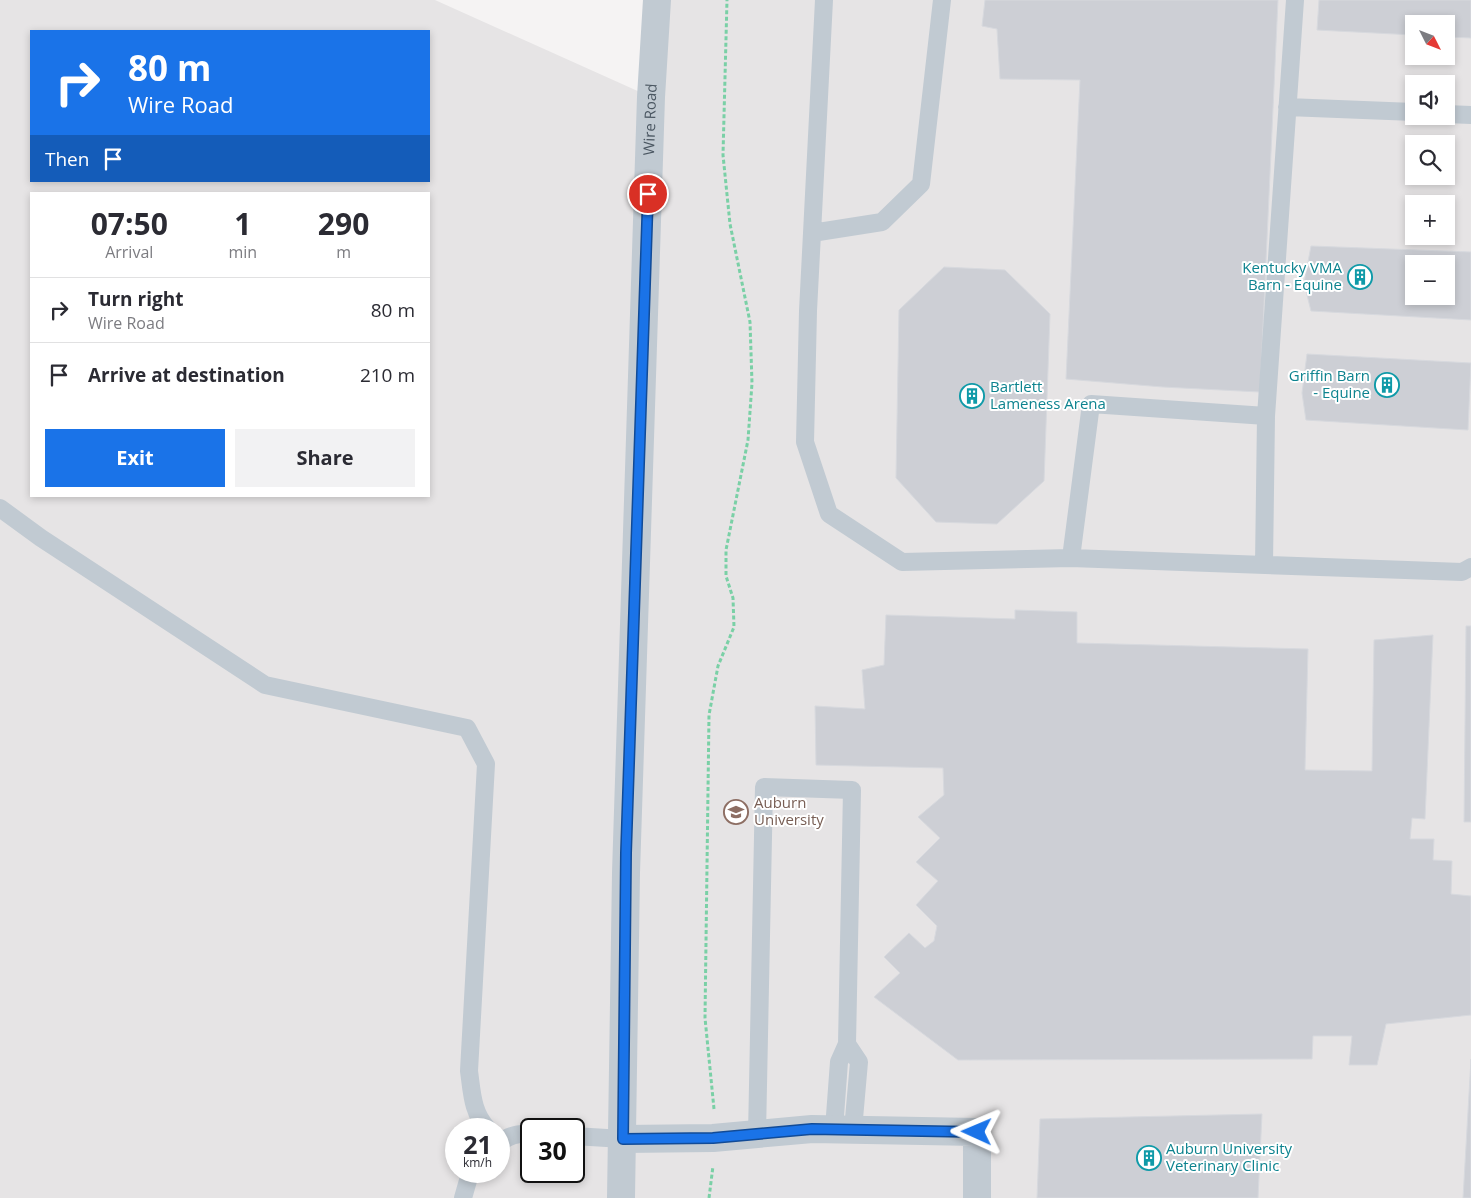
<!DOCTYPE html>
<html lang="en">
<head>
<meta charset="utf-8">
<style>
  :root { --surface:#fff; --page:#f2f2f3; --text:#2b2b33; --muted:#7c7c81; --line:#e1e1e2; --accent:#1a73e8 }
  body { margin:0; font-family:"Open Sans",sans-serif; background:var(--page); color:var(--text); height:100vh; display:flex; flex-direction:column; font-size:19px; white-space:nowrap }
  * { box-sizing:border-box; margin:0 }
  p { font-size:16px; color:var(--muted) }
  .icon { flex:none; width:28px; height:28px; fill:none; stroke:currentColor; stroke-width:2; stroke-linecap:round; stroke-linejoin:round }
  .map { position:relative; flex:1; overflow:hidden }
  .panel { position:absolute; left:30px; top:192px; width:400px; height:305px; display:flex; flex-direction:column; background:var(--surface); border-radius:0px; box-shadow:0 2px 8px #0003 }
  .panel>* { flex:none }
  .banner { position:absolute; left:30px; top:30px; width:400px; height:152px; border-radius:0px; box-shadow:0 2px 8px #0003; background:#1a73e8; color:#fff; overflow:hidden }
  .needle { width:32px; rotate:132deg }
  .fabs { position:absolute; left:1405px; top:15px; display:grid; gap:10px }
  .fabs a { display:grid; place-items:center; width:50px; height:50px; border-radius:0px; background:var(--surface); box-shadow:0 2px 8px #0003; font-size:25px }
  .speed { position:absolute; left:445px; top:1118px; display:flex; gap:10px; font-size:25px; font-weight:700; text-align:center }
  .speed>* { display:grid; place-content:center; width:65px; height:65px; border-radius:50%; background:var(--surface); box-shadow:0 2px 8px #0003; line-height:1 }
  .speed small { font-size:12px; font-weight:400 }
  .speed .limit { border:2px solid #111; border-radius:8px; background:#fff; color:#111 }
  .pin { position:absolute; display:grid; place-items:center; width:42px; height:42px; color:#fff; margin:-21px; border:2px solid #fff; border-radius:50%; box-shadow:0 1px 5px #0007 }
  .me { position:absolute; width:55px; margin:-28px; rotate:271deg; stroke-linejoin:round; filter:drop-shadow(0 0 4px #0008) }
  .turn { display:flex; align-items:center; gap:18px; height:105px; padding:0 15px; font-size:22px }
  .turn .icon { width:65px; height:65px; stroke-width:2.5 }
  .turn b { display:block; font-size:35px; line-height:42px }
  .then { display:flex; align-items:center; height:48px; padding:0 15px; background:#0003; gap:10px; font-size:19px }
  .eta { display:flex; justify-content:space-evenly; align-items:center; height:85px; text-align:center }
  .eta b { font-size:30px; font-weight:700; line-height:35px }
  .action { display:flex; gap:10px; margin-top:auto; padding:10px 15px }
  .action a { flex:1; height:58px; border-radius:0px; background:var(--accent); color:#fff; font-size:20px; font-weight:700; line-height:58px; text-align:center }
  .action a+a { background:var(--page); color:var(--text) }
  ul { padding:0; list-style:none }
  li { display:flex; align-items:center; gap:15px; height:65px; padding:0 15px; border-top:1px solid var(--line) }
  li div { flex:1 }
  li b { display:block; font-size:19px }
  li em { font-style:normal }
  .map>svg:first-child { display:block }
  .education { fill:#e6e4e5; fill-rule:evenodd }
  .building { fill:#cdcfd5; stroke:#d7d9de; fill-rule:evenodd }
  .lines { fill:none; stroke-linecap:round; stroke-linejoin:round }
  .path { stroke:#7ad0a6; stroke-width:3; stroke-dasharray:4 2.5; stroke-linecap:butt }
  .service { stroke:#c1cad2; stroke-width:18 }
  .minor { stroke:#c1cad2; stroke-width:28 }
  .tertiary { stroke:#c1cad2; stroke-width:28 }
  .route-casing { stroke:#114b97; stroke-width:12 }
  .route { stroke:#1a73e8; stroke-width:9 }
  .labels { text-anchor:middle; stroke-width:4; stroke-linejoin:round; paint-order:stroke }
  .street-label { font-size:15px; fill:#4a5661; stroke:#fff }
  .culture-label { font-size:15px; fill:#0d838f; stroke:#fff; text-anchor:end }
  .education-label { font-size:15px; fill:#785e54; stroke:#fff; text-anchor:start }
</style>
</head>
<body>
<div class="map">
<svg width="1471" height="1198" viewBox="0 0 1471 1198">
  <rect width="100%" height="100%" fill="#f5f3f3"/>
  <!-- education -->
  <path class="education" d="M 0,0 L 435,0 L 651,97 L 655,0 L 1471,0 L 1471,1198 L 0,1198 ZM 1414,24 L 1446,24 L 1446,56 L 1414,56 ZM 31,31 L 429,31 L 429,181 L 31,181 ZM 1414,84 L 1446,84 L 1446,116 L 1414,116 ZM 1414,144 L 1446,144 L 1446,176 L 1414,176 ZM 31,194 L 429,194 L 429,496 L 31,496 ZM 1414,204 L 1446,204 L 1446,236 L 1414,236 ZM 1414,264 L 1446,264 L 1446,296 L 1414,296 ZM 456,1129 L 499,1129 L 499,1171 L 456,1171 ZM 531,1129 L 574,1129 L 574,1171 L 531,1171 Z"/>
  <!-- building -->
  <path class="building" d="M 985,0 L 1278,0 L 1260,392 L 1163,387 L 1066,379 L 1080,80 L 1000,79 L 997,29 L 982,26 Z
    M 1319,0 L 1471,0 L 1471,38 L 1446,37 L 1446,24 L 1414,24 L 1414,35 L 1317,30 Z
    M 1311,246 L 1471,252 L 1471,320 L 1311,311 L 1304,283 ZM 1414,264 L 1446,264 L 1446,296 L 1414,296 Z
    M 944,267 L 1005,270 L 1050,314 L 1044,481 L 997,524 L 936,522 L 896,478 L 899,310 Z
    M 1307,354 L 1471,363 L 1468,430 L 1306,420 L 1302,393 Z
    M 1015,610 L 1077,612 L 1077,643 L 1308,649 L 1305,770 L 1372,771 L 1374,640 L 1433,635 L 1425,819 L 1412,818 L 1410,839 L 1434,839 L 1433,860 L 1452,861 L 1451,894 L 1471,896 L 1471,1015 L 1386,1024 L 1377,1065 L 1349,1065 L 1352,1036 L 1313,1036 L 1312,1059 L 958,1060 L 874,997 L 900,973 L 884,957 L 909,933 L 925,948 L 934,941 L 937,926 L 916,905 L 938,881 L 916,862 L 940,838 L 918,817 L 944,795 L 943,768 L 816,765 L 815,706 L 865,709 L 862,670 L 884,665 L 886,615 L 1015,619 Z
    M 1466,626 L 1471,626 L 1471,822 L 1464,822 Z
    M 1471,1059 L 1471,1198 L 1463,1198 Z
    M 1262,1114 L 1258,1198 L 1037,1198 L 1040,1119 Z"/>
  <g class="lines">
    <!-- path -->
    <path class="path" d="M 714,1109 L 705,1018 L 709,715 L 718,666 L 734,627 L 733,598 L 726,576 L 726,550 L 748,440 L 752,383 L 750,322 L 730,224 L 723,155 L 727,0
      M 709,1198 L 713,1166"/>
    <!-- service -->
    <path class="service" d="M 824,0 L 808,311 L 805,442 L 829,514 L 902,562 L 1071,558
      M 1287,107 L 1414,112
      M 1446,114 L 1471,115
      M 812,233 L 882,222 L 921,184 L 942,0
      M 1266,416 L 1295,0
      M 0,508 L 41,538 L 265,685 L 467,728 L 486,764 L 469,1071 C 472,1092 472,1113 488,1129
      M 1264,565 L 1266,416 L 1091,404 L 1071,558 L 1462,572 L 1471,567
      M 847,1044 L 859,1062 L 853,1130
      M 757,1135 L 764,787 L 852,790 L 847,1044 L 839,1062 L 834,1129
      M 574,1136 L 623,1139
      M 499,1144 C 508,1135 520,1133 531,1134
      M 463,1198 L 469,1177 L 474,1171"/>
    <!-- minor -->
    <path class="minor" d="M 623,1139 L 713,1138 L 812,1129 L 977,1132 L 977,1198"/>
    <!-- tertiary -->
    <path class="tertiary" id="s1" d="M 621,1198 L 626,873 L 651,97 L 657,0"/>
  </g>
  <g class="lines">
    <defs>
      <path id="route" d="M 648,194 L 626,853 L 623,1139 L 713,1138 L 812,1129 L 977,1132"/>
    </defs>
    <!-- route casing -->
    <use href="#route" class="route-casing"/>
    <!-- route -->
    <use href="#route" class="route"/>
  </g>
  <!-- icons -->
  <defs>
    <symbol id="building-ring" viewBox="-11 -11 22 22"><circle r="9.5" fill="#fff" stroke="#0f9aa8" stroke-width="1.5"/><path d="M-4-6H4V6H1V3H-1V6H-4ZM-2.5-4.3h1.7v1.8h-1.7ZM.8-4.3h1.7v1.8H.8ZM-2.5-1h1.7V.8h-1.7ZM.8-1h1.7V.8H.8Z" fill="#0f9aa8"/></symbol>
    <symbol id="university-ring" viewBox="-11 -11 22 22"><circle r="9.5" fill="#fff" stroke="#8d6e63" stroke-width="1.5"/><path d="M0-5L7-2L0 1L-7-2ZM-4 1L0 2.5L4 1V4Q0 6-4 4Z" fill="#8d6e63"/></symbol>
  </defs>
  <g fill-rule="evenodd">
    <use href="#building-ring" x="1346" y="263" width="28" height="28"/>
    <use href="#building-ring" x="1373" y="371" width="28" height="28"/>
    <use href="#building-ring" x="958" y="382" width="28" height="28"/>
    <use href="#university-ring" x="722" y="798" width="28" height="28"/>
    <use href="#building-ring" x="1135" y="1144" width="28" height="28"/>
  </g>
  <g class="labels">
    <!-- street labels -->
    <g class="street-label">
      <text dy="5" stroke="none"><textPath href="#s1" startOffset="1079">Wire Road</textPath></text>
    </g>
    <!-- culture labels -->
    <g class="culture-label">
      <text x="1342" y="273">Kentucky VMA<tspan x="1342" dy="17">Barn - Equine</tspan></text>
      <text x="1370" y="381">Griffin Barn<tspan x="1370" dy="17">- Equine</tspan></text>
      <text x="990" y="392" text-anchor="start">Bartlett<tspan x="990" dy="17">Lameness Arena</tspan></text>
      <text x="1166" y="1154" text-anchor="start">Auburn University<tspan x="1166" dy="17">Veterinary Clinic</tspan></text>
    </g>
    <!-- education labels -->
    <g class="education-label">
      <text x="754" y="808">Auburn<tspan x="754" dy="17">University</tspan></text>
    </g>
  </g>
</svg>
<div class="fabs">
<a><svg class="needle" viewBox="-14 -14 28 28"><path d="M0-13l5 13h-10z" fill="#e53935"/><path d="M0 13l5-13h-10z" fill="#7c7c81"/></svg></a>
<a><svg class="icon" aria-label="sound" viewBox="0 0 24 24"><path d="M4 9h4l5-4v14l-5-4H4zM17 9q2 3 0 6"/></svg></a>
<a><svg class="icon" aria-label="search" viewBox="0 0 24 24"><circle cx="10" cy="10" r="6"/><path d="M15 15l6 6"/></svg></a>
<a>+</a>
<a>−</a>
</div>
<div class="speed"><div>21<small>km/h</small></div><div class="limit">30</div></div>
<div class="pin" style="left:648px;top:194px;background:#d93025"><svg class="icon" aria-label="arrive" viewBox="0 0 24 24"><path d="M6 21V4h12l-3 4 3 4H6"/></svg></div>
<svg class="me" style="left:977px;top:1132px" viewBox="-20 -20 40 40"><path d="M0-17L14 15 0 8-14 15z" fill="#1a73e8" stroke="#fff" stroke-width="4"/></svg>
<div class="banner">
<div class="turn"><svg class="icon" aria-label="right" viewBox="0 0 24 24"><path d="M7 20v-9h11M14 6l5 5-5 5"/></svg><div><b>80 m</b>Wire Road</div></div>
<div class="then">Then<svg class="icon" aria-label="arrive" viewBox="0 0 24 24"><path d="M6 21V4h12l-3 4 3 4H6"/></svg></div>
</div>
<section class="panel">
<div class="eta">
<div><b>07:50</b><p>Arrival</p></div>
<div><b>1</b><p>min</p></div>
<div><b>290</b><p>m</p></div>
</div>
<ul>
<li><svg class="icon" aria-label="right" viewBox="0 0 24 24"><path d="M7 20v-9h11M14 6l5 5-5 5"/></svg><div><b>Turn right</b><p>Wire Road</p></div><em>80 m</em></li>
<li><svg class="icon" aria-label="arrive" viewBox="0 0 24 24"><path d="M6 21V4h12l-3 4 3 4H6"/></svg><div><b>Arrive at destination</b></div><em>210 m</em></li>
</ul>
<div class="action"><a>Exit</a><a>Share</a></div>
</section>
</div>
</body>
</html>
